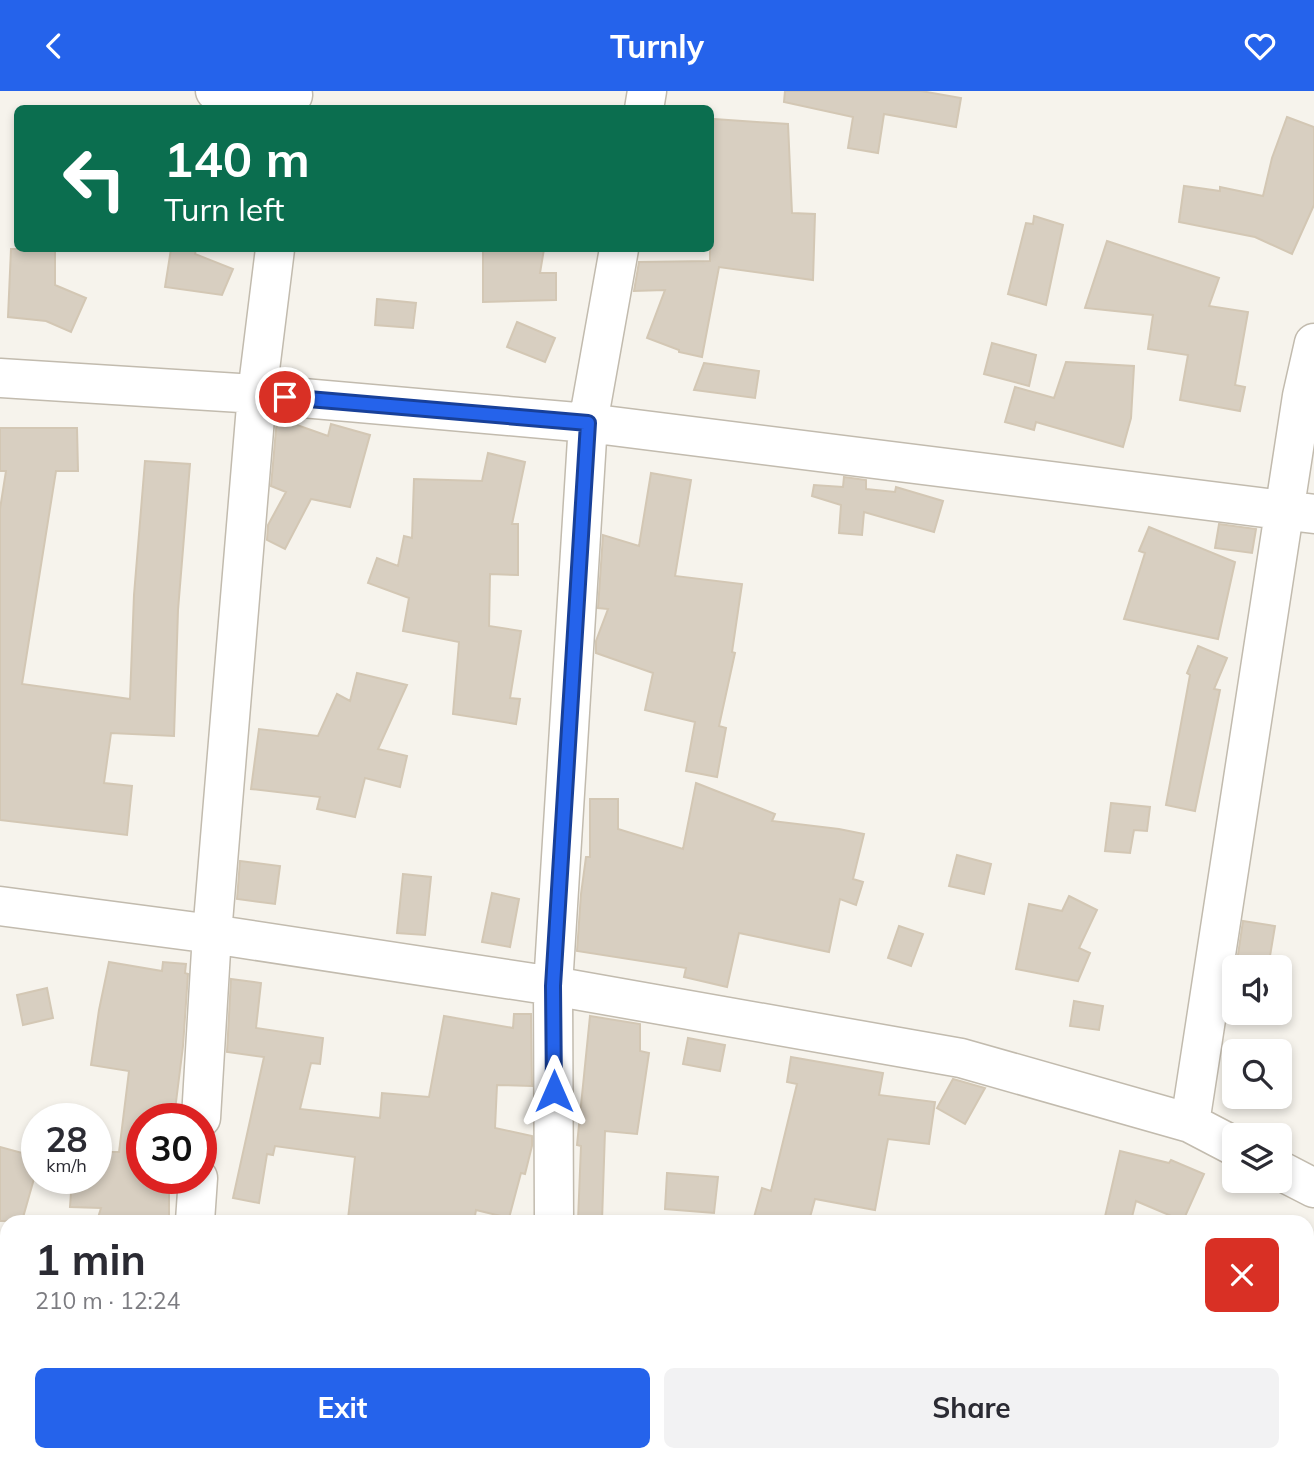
<!DOCTYPE html>
<html lang="en">
<head>
<meta charset="utf-8">
<style>
  :root { --surface:#fff; --page:#f2f2f3; --text:#2b2b33; --muted:#7c7c81; --accent:#2563eb }
  body { margin:0; font-family:Mulish,sans-serif; background:var(--page); color:var(--text); height:100vh; display:flex; flex-direction:column; font-size:26px; white-space:nowrap }
  * { box-sizing:border-box; margin:0 }
  p { font-size:23px; color:var(--muted) }
  .icon { flex:none; width:38px; height:38px; fill:none; stroke:currentColor; stroke-width:2; stroke-linecap:round; stroke-linejoin:round }
  .map { position:relative; flex:1; overflow:hidden }
  .side { position:absolute; left:0px; top:1124px; width:1314px; height:247px; display:flex; flex-direction:column; background:var(--surface); border-radius:21px 21px 0 0; box-shadow:0 4px 10px #0003 }
  .side>* { flex:none }
  .hud { position:absolute; left:14px; top:14px; width:700px; height:147px; border-radius:10px; box-shadow:0 4px 10px #0003; background:#0b6e4f; color:#fff; overflow:hidden }
  .buttons { position:absolute; left:1222px; top:864px; display:grid; gap:14px }
  .buttons a { display:grid; place-items:center; width:70px; height:70px; border-radius:10px; background:var(--surface); box-shadow:0 4px 10px #0003; font-size:35px }
  .speed { position:absolute; left:21px; top:1012px; display:flex; gap:14px; font-size:35px; font-weight:700; text-align:center }
  .speed>* { display:grid; place-content:center; width:91px; height:91px; border-radius:50%; background:var(--surface); box-shadow:0 4px 10px #0003; line-height:1 }
  .speed small { font-size:18px; font-weight:400 }
  .speed .limit { border:10px solid #d22; background:#fff; color:#111 }
  .pin { position:absolute; display:grid; place-items:center; width:60px; height:60px; color:#fff; margin:-30px; border:4px solid #fff; border-radius:50%; box-shadow:0 2px 7px #0007 }
  .me { position:absolute; width:77px; margin:-38px; rotate:0deg; stroke-linejoin:round; filter:drop-shadow(0 0 5px #0008) }
  .turn { display:flex; align-items:center; gap:24px; height:147px; padding:0 35px; font-size:32px }
  .turn .icon { width:91px; height:91px; stroke-width:2.5 }
  .turn b { display:block; font-size:49px; line-height:60px }
  .round { display:grid; place-items:center; flex:none; width:74px; height:74px; border-radius:10px; background:var(--page) }
  .headline { display:flex; align-items:center; justify-content:space-between; height:119px; padding:0 35px }
  h1 { font-size:42px; font-weight:700; line-height:52px }
  .primary-button { display:flex; gap:14px; margin-top:auto; padding:14px 35px }
  .primary-button a { flex:1; height:80px; border-radius:10px; background:var(--accent); color:#fff; font-size:28px; font-weight:700; line-height:80px; text-align:center }
  .primary-button a+a { background:var(--page); color:var(--text) }
  header { display:flex; justify-content:space-between; align-items:center; height:91px; padding:0 35px; background:var(--accent); color:#fff; font-size:32px; font-weight:700 }
  .map>svg:first-child { display:block }
  .building { fill:#d8cfc1; stroke:#d3c7b4; stroke-width:2 }
  .lines { fill:none; stroke-linecap:round; stroke-linejoin:round }
  .minor-casing { stroke:#c2bbae; stroke-width:41 }
  .minor { stroke:#fff; stroke-width:38 }
  .route-casing { stroke:#184099; stroke-width:18 }
  .route { stroke:#2563eb; stroke-width:12 }
</style>
</head>
<body>
<header><svg class="icon" aria-label="back" viewBox="0 0 24 24"><path d="M15 5l-7 7 7 7"/></svg>Turnly<svg class="icon" aria-label="heart" viewBox="0 0 24 24"><path d="M12 20l-8-8c-3-5 5-10 8-4 3-6 11-1 8 4z"/></svg></header>
<div class="map">
<svg width="1314" height="1370" viewBox="0 0 1314 1370">
  <rect width="100%" height="100%" fill="#f6f3ec"/>
  <!-- building -->
  <path class="building" d="M 785,0 L 921,0 L 961,7 L 956,36 L 884,23 L 878,62 L 848,57 L 853,26 L 784,11 Z
    M 1287,26 L 1314,36 L 1314,114 L 1292,163 L 1255,146 L 1179,131 L 1184,95 L 1220,100 L 1220,96 L 1263,105 L 1272,67 Z
    M 714,28 L 788,33 L 792,122 L 815,123 L 813,189 L 719,176 L 702,266 L 679,261 L 679,259 L 647,247 L 665,199 L 634,200 L 639,171 L 710,170 L 710,76 Z
    M 1034,125 L 1063,134 L 1046,214 L 1008,203 L 1026,132 L 1033,133 Z
    M 1107,150 L 1219,187 L 1209,215 L 1248,221 L 1235,294 L 1245,296 L 1240,320 L 1180,309 L 1188,264 L 1148,258 L 1153,224 L 1085,217 Z
    M 11,158 L 55,158 L 55,194 L 86,207 L 71,241 L 46,230 L 8,226 Z
    M 171,158 L 196,158 L 195,163 L 233,178 L 222,204 L 165,196 Z
    M 483,158 L 544,158 L 540,182 L 556,182 L 556,209 L 483,211 Z
    M 377,208 L 416,212 L 413,237 L 375,234 Z
    M 517,231 L 555,247 L 545,271 L 507,256 Z
    M 992,252 L 1036,264 L 1029,295 L 984,283 Z
    M 1066,271 L 1134,275 L 1131,327 L 1123,356 L 1036,331 L 1034,339 L 1005,331 L 1015,296 L 1054,307 Z
    M 704,272 L 759,280 L 755,307 L 694,299 Z
    M 277,327 L 328,345 L 331,333 L 370,344 L 350,416 L 311,408 L 285,458 L 267,449 L 268,434 L 286,401 L 271,395 Z
    M 0,337 L 77,337 L 78,380 L 56,380 L 22,593 L 130,608 L 134,504 L 145,370 L 190,373 L 178,519 L 174,645 L 111,642 L 104,692 L 132,695 L 127,744 L 0,729 L 0,418 L 6,380 L 0,380 Z
    M 488,362 L 525,371 L 512,433 L 518,433 L 518,484 L 490,483 L 489,535 L 521,540 L 510,607 L 520,608 L 516,633 L 453,623 L 459,551 L 403,540 L 409,507 L 368,492 L 377,467 L 398,475 L 404,445 L 412,447 L 414,388 L 482,390 Z
    M 651,382 L 691,389 L 675,485 L 742,493 L 732,561 L 735,562 L 719,635 L 726,637 L 717,686 L 686,680 L 695,631 L 645,619 L 653,582 L 596,562 L 596,550 L 608,518 L 598,517 L 603,444 L 639,455 Z
    M 844,386 L 866,389 L 866,398 L 895,401 L 896,396 L 943,410 L 934,441 L 864,421 L 862,444 L 839,442 L 841,414 L 812,405 L 814,394 L 843,396 Z
    M 1219,433 L 1256,438 L 1252,462 L 1215,457 Z
    M 1149,436 L 1235,471 L 1218,548 L 1124,528 L 1145,462 L 1139,460 Z
    M 1198,555 L 1227,567 L 1214,598 L 1220,599 L 1195,720 L 1166,714 L 1190,584 L 1187,582 Z
    M 357,582 L 407,594 L 378,658 L 407,665 L 400,696 L 365,687 L 355,726 L 317,718 L 320,706 L 251,698 L 259,638 L 318,645 L 337,603 L 350,610 Z
    M 696,692 L 775,723 L 772,730 L 839,738 L 864,743 L 853,788 L 863,791 L 856,814 L 840,808 L 829,861 L 739,842 L 727,896 L 684,886 L 686,877 L 577,860 L 581,803 L 586,766 L 590,766 L 590,708 L 618,708 L 618,738 L 683,758 Z
    M 1111,712 L 1150,716 L 1147,740 L 1134,739 L 1130,762 L 1105,760 Z
    M 957,764 L 991,773 L 984,803 L 949,795 Z
    M 240,770 L 280,775 L 275,813 L 237,808 Z
    M 403,783 L 431,786 L 425,844 L 397,842 Z
    M 492,802 L 519,808 L 510,856 L 482,851 Z
    M 1069,805 L 1097,819 L 1079,857 L 1090,862 L 1078,890 L 1016,878 L 1029,813 L 1062,820 Z
    M 1243,830 L 1275,835 L 1268,877 L 1236,877 Z
    M 899,835 L 923,843 L 911,875 L 888,867 Z
    M 109,871 L 162,880 L 163,871 L 186,873 L 185,882 L 188,883 L 183,955 L 174,1027 L 142,1027 L 142,1087 L 148,1087 L 146,1092 L 169,1092 L 169,1130 L 97,1130 L 101,1117 L 70,1116 L 72,1087 L 96,1087 L 96,1061 L 119,1061 L 129,980 L 91,974 L 99,919 Z
    M 231,888 L 261,892 L 256,937 L 323,947 L 320,973 L 311,972 L 300,1018 L 380,1027 L 382,1002 L 429,1006 L 444,925 L 513,937 L 514,923 L 531,923 L 532,995 L 497,994 L 495,1037 L 532,1045 L 532,1055 L 525,1083 L 521,1082 L 509,1127 L 476,1119 L 474,1130 L 372,1130 L 348,1128 L 355,1066 L 275,1055 L 273,1064 L 267,1063 L 259,1112 L 233,1107 L 264,966 L 227,961 Z
    M 47,897 L 53,927 L 23,934 L 17,904 Z
    M 1074,910 L 1103,915 L 1099,939 L 1070,935 Z
    M 590,925 L 640,933 L 640,960 L 649,962 L 637,1043 L 605,1040 L 602,1130 L 578,1130 L 581,1055 L 577,1054 Z
    M 688,947 L 725,954 L 720,980 L 683,973 Z
    M 791,966 L 883,982 L 879,1004 L 935,1011 L 929,1053 L 888,1048 L 875,1119 L 815,1108 L 809,1130 L 753,1130 L 762,1097 L 771,1100 L 797,993 L 787,991 Z
    M 953,988 L 985,997 L 965,1033 L 937,1017 Z
    M 0,1056 L 37,1066 L 37,1077 L 22,1130 L 0,1130 Z
    M 1120,1060 L 1169,1072 L 1171,1069 L 1204,1083 L 1183,1130 L 1136,1110 L 1131,1130 L 1104,1130 Z
    M 667,1082 L 718,1086 L 714,1122 L 665,1118 Z"/>
  <g class="lines">
    <defs>
      <path id="minor" d="M 215,0 L 293,4
        M 644,18 L 647,0
        M 0,287 L 257,303 L 588,332 L 1314,423
        M 0,815 L 212,843 L 553,895 L 961,967 L 1190,1032 L 1234,1055
        M 201,1027 L 212,843 L 257,303 L 275,158
        M 1190,1032 L 1302,305 L 1314,252
        M 1279,1079 L 1314,1097
        M 195,1130 L 198,1087
        M 554,1130 L 553,895 L 588,332 L 619,158
        M 0,1194 L 7,1195
        M 194,1363 L 194,1370
        M 659,1363 L 660,1370"/>
    </defs>
    <!-- minor casing -->
    <use href="#minor" class="minor-casing"/>
    <!-- minor -->
    <use href="#minor" class="minor"/>
  </g>
  <g class="lines">
    <defs>
      <path id="route" d="M 285,306 L 588,332 L 553,895 L 554,1000"/>
    </defs>
    <!-- route casing -->
    <use href="#route" class="route-casing"/>
    <!-- route -->
    <use href="#route" class="route"/>
  </g>
</svg>
<div class="buttons">
<a><svg class="icon" aria-label="sound" viewBox="0 0 24 24"><path d="M4 9h4l5-4v14l-5-4H4zM17 9q2 3 0 6"/></svg></a>
<a><svg class="icon" aria-label="search" viewBox="0 0 24 24"><circle cx="10" cy="10" r="6"/><path d="M15 15l6 6"/></svg></a>
<a><svg class="icon" aria-label="layers" viewBox="0 0 24 24"><path d="M12 4l9 5-9 5-9-5zM3 14l9 5 9-5"/></svg></a>
</div>
<div class="speed"><div>28<small>km/h</small></div><div class="limit">30</div></div>
<div class="pin" style="left:285px;top:306px;background:#d93025"><svg class="icon" aria-label="arrive" viewBox="0 0 24 24"><path d="M6 21V4h12l-3 4 3 4H6"/></svg></div>
<svg class="me" style="left:554px;top:1000px" viewBox="-20 -20 40 40"><path d="M0-17L14 15 0 8-14 15z" fill="#2563eb" stroke="#fff" stroke-width="4"/></svg>
<div class="hud">
<div class="turn"><svg class="icon" aria-label="left" viewBox="0 0 24 24"><path d="M17 20v-9H6M10 6l-5 5 5 5"/></svg><div><b>140 m</b>Turn left</div></div>
</div>
<section class="side">
<div class="headline"><div><h1>1 min</h1><p>210 m · 12:24</p></div><a class="round" style="background:#d93025;color:#fff"><svg class="icon" aria-label="close" viewBox="0 0 24 24"><path d="M6 6l12 12M18 6L6 18"/></svg></a></div>
<div class="primary-button"><a>Exit</a><a>Share</a></div>
</section>
</div>
</body>
</html>
